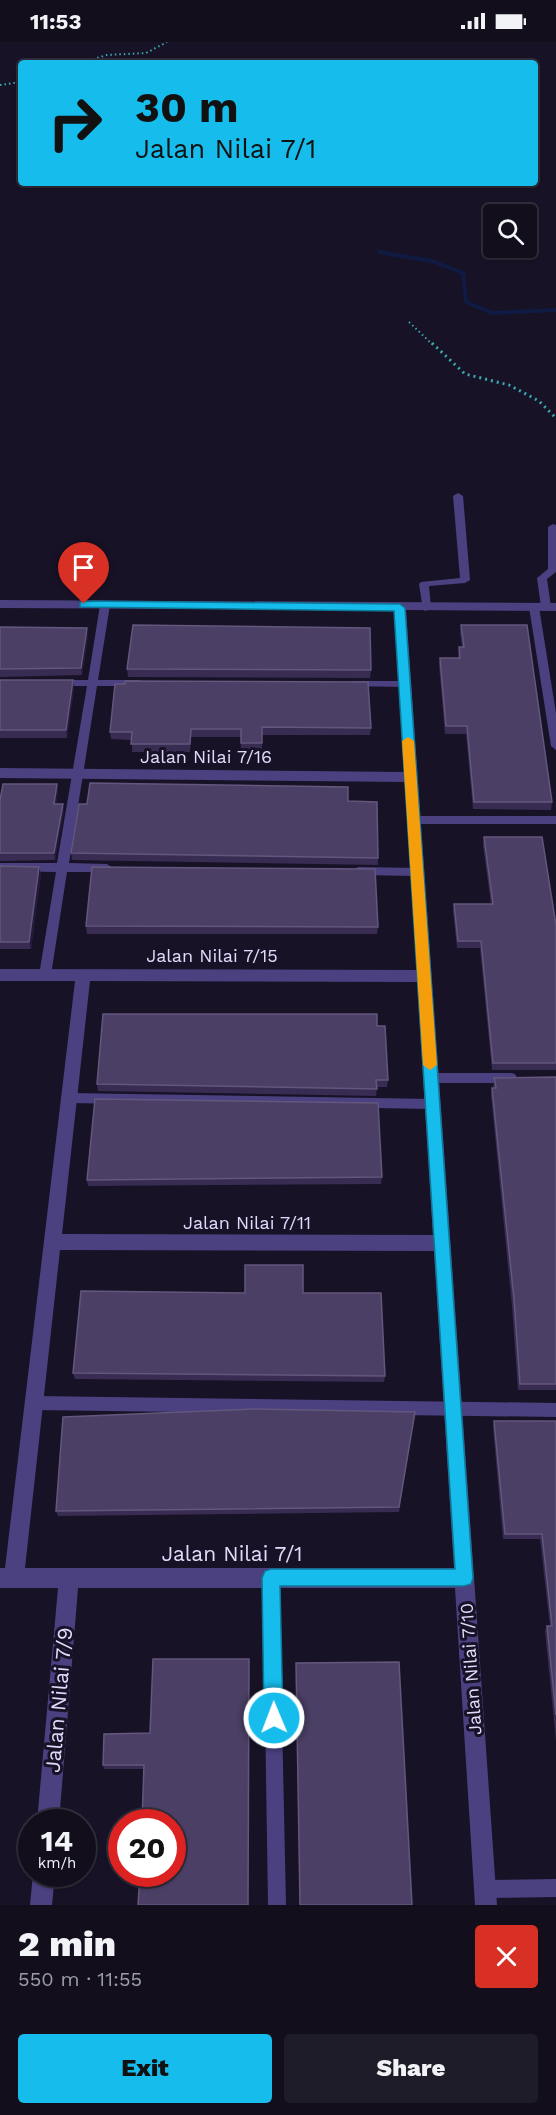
<!DOCTYPE html>
<html lang="en">
<head>
<meta charset="utf-8">
<style>
  :root { --surface:#120e1c; --page:#1f1c29; --text:#f1f3f6; --muted:#9c9ca3; --line:#312e3b; --accent:#16bcec }
  body { margin:0; font-family:"Work Sans",sans-serif; background:var(--page); color:var(--text); height:100vh; display:flex; flex-direction:column; font-size:22px; white-space:nowrap }
  * { box-sizing:border-box; margin:0 }
  p { font-size:20px; color:var(--muted) }
  .icon { flex:none; width:33px; height:33px; fill:none; stroke:currentColor; stroke-width:2; stroke-linecap:round; stroke-linejoin:round }
  .map { position:relative; height:1863px; overflow:hidden }
  .panel { display:flex; flex-direction:column; background:var(--surface); flex:1 }
  .panel>* { flex:none }
  .hud { position:absolute; left:18px; top:18px; width:520px; height:126px; border-radius:6px; box-shadow:0 2px 4px #0004,0 0 0 2px var(--line); background:#16bcec; color:#111; overflow:hidden }
  .controls { position:absolute; left:483px; top:162px; display:grid; gap:12px }
  .controls a { display:grid; place-items:center; width:54px; height:54px; border-radius:6px; background:var(--surface); box-shadow:0 2px 4px #0004,0 0 0 2px var(--line); font-size:30px }
  .speed { position:absolute; left:18px; top:1767px; display:flex; gap:12px; font-size:30px; font-weight:700; text-align:center }
  .speed>* { display:grid; place-content:center; width:78px; height:78px; border-radius:50%; background:var(--surface); box-shadow:0 2px 4px #0004,0 0 0 2px var(--line); line-height:1 }
  .speed small { font-size:15px; font-weight:400 }
  .speed .limit { border:9px solid #d22; background:#fff; color:#111 }
  .pin { position:absolute; display:grid; place-items:center; width:51px; height:51px; color:#fff; margin:-62px -26px; border-radius:50% 50% 50% 0; rotate:-45deg; box-shadow:0 0 6px #0007 }
  .pin .icon { rotate:45deg }
  .me { position:absolute; width:66px; margin:-33px; rotate:359deg; stroke-linejoin:round; filter:drop-shadow(0 0 4px #0008) }
  .turn { display:flex; align-items:center; gap:21px; height:126px; padding:0 18px; font-size:27px }
  .turn .icon { width:78px; height:78px; stroke-width:2.5 }
  .turn b { display:block; font-size:42px; line-height:51px }
  .round { display:grid; place-items:center; flex:none; width:63px; height:63px; border-radius:6px; background:var(--page) }
  .summary { display:flex; align-items:center; justify-content:space-between; height:102px; padding:0 18px }
  h1 { font-size:36px; font-weight:800; line-height:45px }
  .cta { display:flex; gap:12px; margin-top:auto; padding:12px 18px }
  .cta a { flex:1; height:69px; border-radius:6px; background:var(--accent); color:#111; font-size:24px; font-weight:800; line-height:69px; text-align:center }
  .cta a+a { background:var(--page); color:var(--text) }
  .status { display:flex; justify-content:space-between; align-items:center; height:42px; padding:0 30px; background:var(--surface); direction:ltr }
  .status svg { height:16px; fill:currentColor }
  .map>svg:first-child { display:block }
  .lines { fill:none; stroke-linecap:round; stroke-linejoin:round }
  .stream { stroke:#0f1b42; stroke-width:4 }
  .path-far1 { stroke:#3aa9b0; stroke-width:2; stroke-dasharray:1.5 3; stroke-linecap:butt }
  .path { stroke:#3aa9b0; stroke-width:3; stroke-dasharray:2 4; stroke-linecap:butt }
  .service { fill:#4b4181; fill-rule:evenodd }
  .minor { fill:#4b4181; fill-rule:evenodd }
  .wall { fill:#392c53 }
  .shaded-wall { fill:#241a39 }
  .building { fill:#4b3f65; stroke:#63577d; stroke-width:1.5 }
  .route { fill:#16bcec; stroke:#0e7a99; stroke-width:1.5 }
  .slow { fill:#f59e0b }
  .labels { text-anchor:middle; stroke-width:6; stroke-linejoin:round; paint-order:stroke }
  .street-label { font-size:18px; fill:#e2dafc; stroke:#181226 }
  .near-street-label { font-size:21px; fill:#e2dafc; stroke:#181226 }
</style>
</head>
<body>
<div class="status"><b>11:53</b><svg viewBox="0 0 49 12"><path d="M0 12V9h3v3zM5 12V6h3v6zM10 12V3h3v9zM15 12V0h3v12zM26 1h20v11H26zM47 4h2v5h-2z"/></svg></div>
<div class="map">
<svg width="556" height="1863" viewBox="0 0 556 1863">
  <rect width="100%" height="100%" fill="#181226"/>
  <g class="lines">
    <!-- stream -->
    <path class="stream" d="M 379,210 L 432,219 L 463,231 L 466,260 L 492,271 L 556,268"/>
    <!-- path-far1 -->
    <path class="path-far1" d="M 80,21 L 107,13 L 146,11 L 167,0
      M 0,43 L 21,40
      M 409,280 L 433,303"/>
    <!-- path -->
    <path class="path" d="M 432,301 L 465,332 L 509,343 L 539,359 L 556,376"/>
    <!-- service -->
    <path class="service" d="M 458,451 L 463,454 L 470,538 L 465,541 L 429,544 L 431,566 L 426,569 L 423,568 L 419,542 L 421,540 L 460,536 L 453,454 Z
      M 553,482 L 556,483 L 556,530 L 547,537 L 551,565 L 546,568 L 541,565 L 537,536 L 548,527 L 548,485 Z
      M 105,560 L 110,563 L 98,638 L 140,638 L 145,641 L 140,644 L 97,644 L 69,821 L 107,822 L 113,826 L 107,830 L 67,830 L 51,933 L 49,936 L 41,936 L 39,933 L 56,830 L 0,829 L 0,821 L 57,821 L 87,644 L 58,644 L 53,641 L 58,638 L 88,638 L 100,563 Z
      M 534,562 L 539,565 L 556,671 L 556,708 L 551,704 L 529,565 Z
      M 352,639 L 405,639 L 410,642 L 405,645 L 348,644 L 347,642 Z
      M 414,774 L 556,774 L 556,782 L 414,782 L 408,778 Z
      M 358,825 L 417,826 L 423,830 L 417,834 L 358,833 L 352,829 Z
      M 431,1031 L 511,1031 L 515,1032 L 517,1036 L 515,1040 L 511,1041 L 431,1041 L 427,1040 L 425,1036 L 427,1032 Z
      M 69,1051 L 433,1057 L 438,1058 L 439,1062 L 438,1066 L 433,1067 L 69,1061 L 64,1060 L 63,1056 L 64,1052 Z
      M 34,1354 L 556,1361 L 556,1375 L 34,1368 L 29,1366 L 27,1361 L 29,1356 Z
      M 271,1528 L 277,1530 L 279,1536 L 286,1863 L 268,1863 L 263,1536 L 265,1530 Z
      M 556,1837 L 556,1855 L 485,1856 L 479,1853 L 476,1847 L 479,1841 L 485,1838 Z"/>
    <!-- minor -->
    <path class="minor" d="M 0,558 L 556,561 L 556,569 L 406,568 L 497,1863 L 475,1863 L 455,1546 L 78,1546 L 59,1780 L 37,1780 L 58,1546 L 0,1546 L 0,1526 L 5,1526 L 75,939 L 0,939 L 0,927 L 417,928 L 405,740 L 0,736 L 0,726 L 404,730 L 394,568 L 0,566 ZM 90,939 L 417,940 L 433,1193 L 62,1192 ZM 60,1208 L 434,1209 L 454,1526 L 25,1526 Z
      M 33,1832 L 55,1832 L 52,1863 L 30,1863 Z"/>
  </g>
  <!-- wall -->
  <path class="wall" d="M 461,583 L 552,760 L 551,768 L 473,767 L 466,692 L 445,692 L 439,623 L 440,616 L 458,616 L 459,605 L 462,605 L 460,590 Z
    M 0,585 L 88,594 L 82,633 L 0,635 Z
    M 127,627 L 371,628 L 370,636 L 128,635 Z
    M 0,638 L 74,646 L 67,696 L 0,696 Z
    M 115,642 L 371,686 L 370,693 L 262,693 L 262,709 L 241,709 L 241,695 L 191,695 L 190,710 L 132,710 L 132,698 L 111,697 L 110,690 Z
    M 57,742 L 58,750 L 56,762 L 64,769 L 55,818 L 0,819 L 0,758 Z
    M 348,759 L 378,816 L 378,823 L 72,818 L 71,811 Z
    M 484,795 L 556,883 L 556,1028 L 492,1028 L 480,906 L 457,906 L 453,869 L 454,862 L 491,862 L 483,803 Z
    M 0,824 L 41,832 L 31,907 L 0,907 Z
    M 86,884 L 378,885 L 377,892 L 87,892 Z
    M 377,984 L 388,1038 L 387,1045 L 377,1045 L 376,1054 L 98,1049 L 97,1042 Z
    M 556,1035 L 556,1348 L 518,1348 L 512,1264 L 491,1053 L 492,1046 L 493,1046 L 494,1036 Z
    M 382,1135 L 381,1142 L 88,1144 L 87,1138 Z
    M 303,1251 L 385,1334 L 384,1340 L 75,1337 L 73,1331 Z
    M 415,1370 L 399,1470 L 58,1474 L 56,1469 Z
    M 494,1379 L 556,1379 L 556,1699 L 545,1589 L 547,1584 L 550,1584 L 540,1497 L 503,1497 L 493,1385 Z
    M 249,1617 L 144,1727 L 104,1727 L 103,1723 L 150,1691 Z"/>
  <!-- shaded-wall -->
  <path class="shaded-wall" d="M 87,586 L 88,594 L 82,633 L 81,626 Z
    M 73,638 L 74,646 L 67,696 L 66,688 Z
    M 57,742 L 58,750 L 55,769 L 54,762 Z
    M 63,762 L 64,769 L 55,818 L 54,811 Z
    M 39,825 L 41,832 L 31,907 L 29,900 Z"/>
  <!-- building -->
  <path class="building" d="M 133,583 L 370,586 L 371,628 L 127,627 Z
    M 461,583 L 527,583 L 552,760 L 474,760 L 467,684 L 446,684 L 440,616 L 460,616 L 459,605 L 464,605 Z
    M 0,585 L 87,586 L 81,626 L 0,627 Z
    M 0,638 L 73,638 L 66,688 L 0,688 Z
    M 125,639 L 368,640 L 371,686 L 262,685 L 262,701 L 241,701 L 241,687 L 191,687 L 190,702 L 131,702 L 132,690 L 110,690 L 115,642 L 125,642 Z
    M 90,741 L 348,745 L 348,759 L 377,760 L 378,816 L 71,811 L 79,762 L 87,762 Z
    M 3,742 L 57,742 L 54,762 L 63,762 L 54,811 L 0,811 L 0,758 Z
    M 484,795 L 542,795 L 556,883 L 556,1021 L 493,1021 L 481,899 L 458,899 L 454,862 L 493,862 Z
    M 0,824 L 39,825 L 29,900 L 0,900 Z
    M 92,825 L 375,827 L 378,885 L 86,884 Z
    M 103,972 L 377,972 L 377,984 L 385,984 L 388,1038 L 376,1038 L 377,1047 L 97,1042 Z
    M 556,1035 L 556,1342 L 520,1342 L 514,1257 L 492,1046 L 496,1046 L 494,1036 Z
    M 95,1057 L 378,1061 L 382,1135 L 87,1138 Z
    M 245,1223 L 303,1223 L 303,1251 L 381,1251 L 385,1334 L 73,1331 L 81,1249 L 245,1251 Z
    M 255,1367 L 415,1370 L 399,1465 L 56,1469 L 63,1375 Z
    M 494,1379 L 556,1379 L 556,1673 L 547,1584 L 552,1584 L 542,1492 L 505,1492 Z
    M 153,1617 L 249,1617 L 248,1863 L 138,1863 L 140,1832 L 172,1832 L 172,1780 L 142,1780 L 144,1723 L 103,1723 L 104,1692 L 150,1691 Z
    M 399,1620 L 412,1863 L 300,1863 L 296,1621 Z"/>
  <!-- route -->
  <path class="route" d="M 84,559 L 400,562 L 405,566 L 473,1536 L 471,1542 L 464,1544 L 280,1544 L 283,1676 L 280,1683 L 274,1685 L 267,1683 L 264,1676 L 262,1536 L 265,1529 L 271,1527 L 455,1527 L 394,569 L 80,565 L 80,560 Z"/>
  <!-- slow -->
  <path class="slow" d="M 408,695 L 414,699 L 437,1023 L 430,1028 L 423,1023 L 402,699 Z"/>
  <g class="labels">
    <!-- street labels -->
    <g class="street-label">
      <text x="206" y="721">Jalan Nilai 7/16</text>
      <text x="212" y="920">Jalan Nilai 7/15</text>
      <text x="247" y="1187">Jalan Nilai 7/11</text>
      <text transform="translate(471 1627) rotate(-94)" y="6">Jalan Nilai 7/10</text>
    </g>
    <!-- near-street labels -->
    <g class="near-street-label">
      <text x="232" y="1519">Jalan Nilai 7/1</text>
      <text transform="translate(59 1658) rotate(-85)" y="7">Jalan Nilai 7/9</text>
    </g>
  </g>
</svg>
<div class="controls">
<a><svg class="icon" aria-label="search" viewBox="0 0 24 24"><circle cx="10" cy="10" r="6"/><path d="M15 15l6 6"/></svg></a>
</div>
<div class="speed"><div>14<small>km/h</small></div><div class="limit">20</div></div>
<div class="pin" style="left:84px;top:562px;background:#d93025"><svg class="icon" aria-label="arrive" viewBox="0 0 24 24"><path d="M6 21V4h12l-3 4 3 4H6"/></svg></div>
<svg class="me" style="left:274px;top:1676px" viewBox="-20 -20 40 40"><circle r="17" fill="#16bcec" stroke="#fff" stroke-width="3"/><path d="M0-11L8 9 0 5-8 9z" fill="#fff"/></svg>
<div class="hud">
<div class="turn"><svg class="icon" aria-label="right" viewBox="0 0 24 24"><path d="M7 20v-9h11M14 6l5 5-5 5"/></svg><div><b>30 m</b>Jalan Nilai 7/1</div></div>
</div>
</div>
<section class="panel">
<div class="summary"><div><h1>2 min</h1><p>550 m · 11:55</p></div><a class="round" style="background:#d93025;color:#fff"><svg class="icon" aria-label="close" viewBox="0 0 24 24"><path d="M6 6l12 12M18 6L6 18"/></svg></a></div>
<div class="cta"><a>Exit</a><a>Share</a></div>
</section>
</body>
</html>
